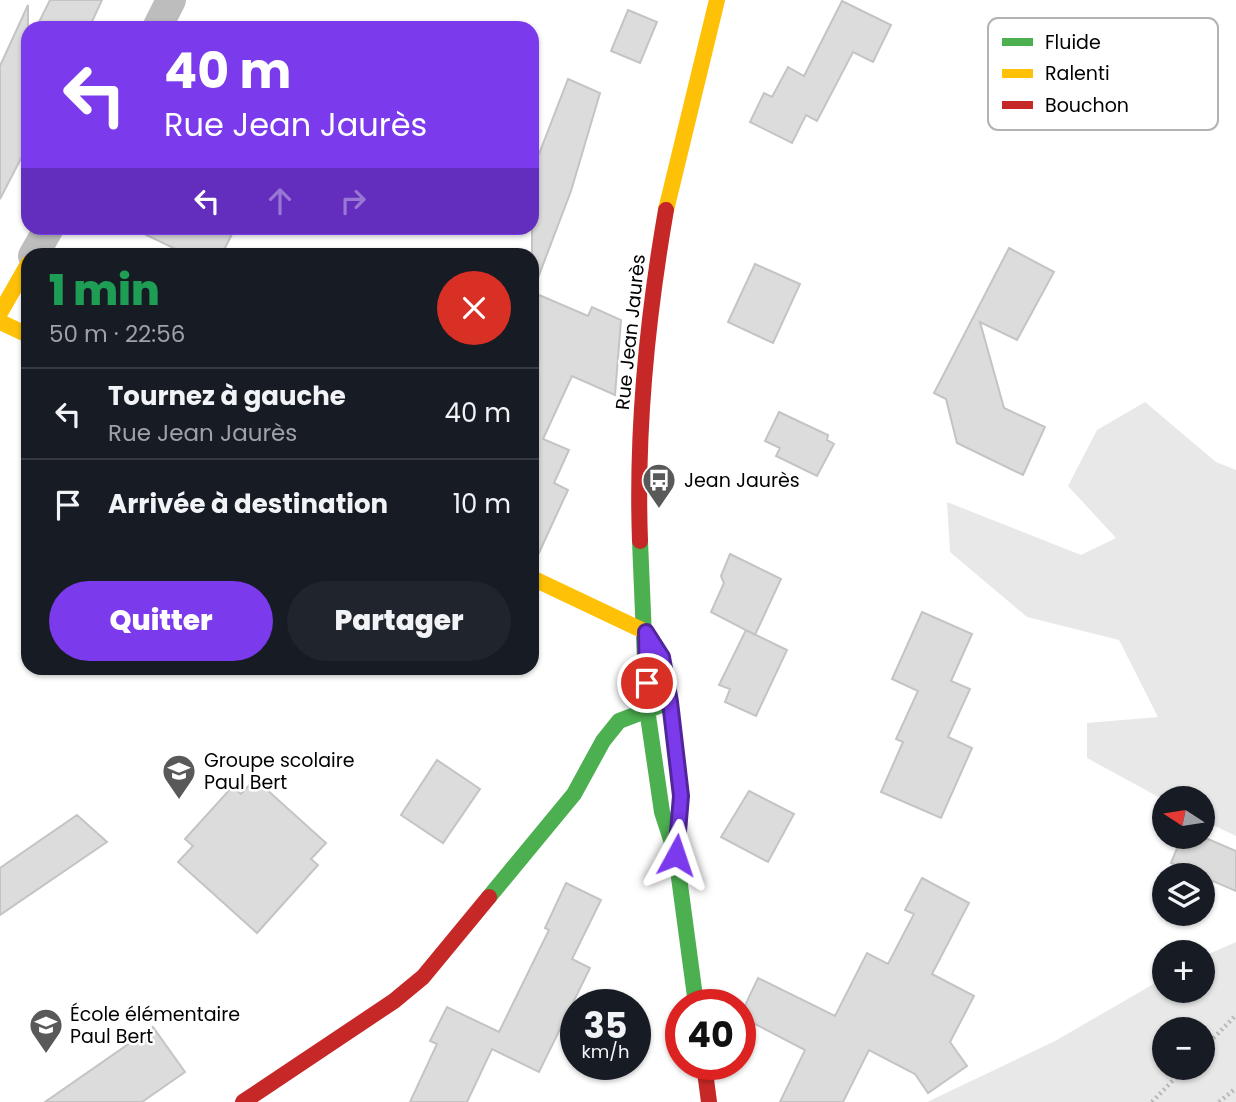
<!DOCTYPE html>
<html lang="fr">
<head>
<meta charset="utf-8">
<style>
  :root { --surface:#171b24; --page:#20242c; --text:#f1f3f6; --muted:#9ea1a6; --line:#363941; --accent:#7c3aed }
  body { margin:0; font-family:Poppins,sans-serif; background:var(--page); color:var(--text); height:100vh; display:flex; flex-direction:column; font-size:26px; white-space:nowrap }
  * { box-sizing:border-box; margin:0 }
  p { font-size:23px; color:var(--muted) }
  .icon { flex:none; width:38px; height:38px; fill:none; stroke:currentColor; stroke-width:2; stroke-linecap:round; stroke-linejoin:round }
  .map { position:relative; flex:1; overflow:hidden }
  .details { position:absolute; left:21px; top:248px; width:518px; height:427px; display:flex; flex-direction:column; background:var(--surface); border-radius:21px; box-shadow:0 2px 5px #0004 }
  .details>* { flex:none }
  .top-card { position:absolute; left:21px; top:21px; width:518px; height:214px; border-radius:21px; box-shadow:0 2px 5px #0004; background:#7c3aed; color:#fff; overflow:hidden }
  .needle { width:46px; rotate:282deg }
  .fabs { position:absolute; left:1152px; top:786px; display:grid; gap:14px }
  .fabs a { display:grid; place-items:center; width:63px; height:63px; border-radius:50%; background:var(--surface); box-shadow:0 2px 5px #0004; font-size:35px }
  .speed { position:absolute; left:560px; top:989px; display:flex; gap:14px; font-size:35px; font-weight:700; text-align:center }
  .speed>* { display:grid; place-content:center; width:91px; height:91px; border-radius:50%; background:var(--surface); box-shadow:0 2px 5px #0004; line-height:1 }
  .speed small { font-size:18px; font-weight:400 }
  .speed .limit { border:10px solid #d22; background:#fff; color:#111 }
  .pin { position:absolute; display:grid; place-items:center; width:60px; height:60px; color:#fff; margin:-30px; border:4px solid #fff; border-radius:50%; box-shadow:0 2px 7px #0007 }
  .me { position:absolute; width:77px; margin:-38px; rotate:5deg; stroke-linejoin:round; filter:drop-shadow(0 0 5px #0008) }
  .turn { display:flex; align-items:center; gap:24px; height:147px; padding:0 28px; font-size:32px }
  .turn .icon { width:91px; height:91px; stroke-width:2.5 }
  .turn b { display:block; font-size:49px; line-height:60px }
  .lanes { display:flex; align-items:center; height:66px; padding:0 28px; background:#0003; justify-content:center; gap:35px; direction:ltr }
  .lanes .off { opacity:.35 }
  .round { display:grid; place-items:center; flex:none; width:74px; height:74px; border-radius:37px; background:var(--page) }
  .headline { display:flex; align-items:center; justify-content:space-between; height:119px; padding:0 28px }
  h1 { font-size:42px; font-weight:800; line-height:52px; color:#1e9e55 }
  .primary-button { display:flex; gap:14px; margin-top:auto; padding:14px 28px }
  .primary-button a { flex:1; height:80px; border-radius:42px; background:var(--accent); color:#fff; font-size:28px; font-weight:800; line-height:80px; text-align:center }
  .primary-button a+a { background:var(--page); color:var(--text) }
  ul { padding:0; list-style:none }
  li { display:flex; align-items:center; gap:21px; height:91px; padding:0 28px; border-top:2px solid var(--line) }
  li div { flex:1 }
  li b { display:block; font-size:26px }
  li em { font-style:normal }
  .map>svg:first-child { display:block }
  .green { fill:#e8e8e8; fill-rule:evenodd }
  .building { fill:#dcdcdc; stroke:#c4c4c4; stroke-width:2 }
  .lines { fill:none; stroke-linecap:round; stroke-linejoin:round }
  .path { stroke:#b8b8b8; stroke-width:4.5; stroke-dasharray:2 3.5; stroke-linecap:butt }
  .street { stroke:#bdbdbd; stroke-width:30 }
  .fast { stroke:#4caf50; stroke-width:16 }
  .slow { stroke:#ffc107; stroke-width:16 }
  .jam { stroke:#c62828; stroke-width:16 }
  .route-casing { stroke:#51269a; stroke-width:18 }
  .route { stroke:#7c3aed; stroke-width:12 }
  .labels { text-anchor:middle; stroke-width:5; stroke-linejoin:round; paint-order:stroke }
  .street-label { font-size:19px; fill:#000; stroke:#fff }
  .poi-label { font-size:19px; fill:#000; stroke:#fff; text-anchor:start }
  .key { fill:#fff; stroke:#b2b2b2; stroke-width:2 }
  .key-label { font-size:19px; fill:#000 }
</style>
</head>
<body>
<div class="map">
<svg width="1236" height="1102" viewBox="0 0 1236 1102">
  <rect width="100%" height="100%" fill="#fff"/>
  <!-- green -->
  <path class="green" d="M 1145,402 L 1216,462 L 1236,470 L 1236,836 L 1202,820 L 1202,798 L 1164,800 L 1087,758 L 1087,723 L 1158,717 L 1119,640 L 1027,617 L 950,552 L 947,502 L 1081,555 L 1116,538 L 1068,486 L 1097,430 Z
    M 1236,942 L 1236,1102 L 927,1102 L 1055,1041 L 1164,978 L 1164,990 L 1202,990 L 1202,957 ZM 1164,1029 L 1202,1029 L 1202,1068 L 1164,1068 Z"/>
  <!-- building -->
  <path class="building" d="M 50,0 L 102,0 L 89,28 L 36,28 Z
    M 842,1 L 891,25 L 873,62 L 853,52 L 817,121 L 806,115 L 792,143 L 750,122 L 764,93 L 772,97 L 788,67 L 804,76 Z
    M 28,5 L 28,145 L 0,199 L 0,66 Z
    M 628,10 L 657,22 L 640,63 L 611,51 Z
    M 568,79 L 600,93 L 571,191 L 536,283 L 532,282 L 532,151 L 539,154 Z
    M 132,228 L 235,228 L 221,256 L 190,256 Z
    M 1009,248 L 1054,272 L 1017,340 L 980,322 L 1004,408 L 1045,427 L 1023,475 L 957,443 L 946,399 L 934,393 Z
    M 755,264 L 800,284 L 773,343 L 728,322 Z
    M 532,292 L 588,316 L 592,307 L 621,320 L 615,395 L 572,376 L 543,439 L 569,450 L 554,483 L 568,490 L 537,557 L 532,556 Z
    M 779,412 L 828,435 L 827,440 L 834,444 L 817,476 L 776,456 L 780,448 L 765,441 Z
    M 730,554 L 781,579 L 755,635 L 711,612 L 724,583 L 721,576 Z
    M 922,612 L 972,634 L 951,681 L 970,689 L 948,737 L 972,748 L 941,818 L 881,792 L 903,742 L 896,739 L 918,691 L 892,679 Z
    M 746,630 L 787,650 L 756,716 L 725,702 L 730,689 L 719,685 Z
    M 437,760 L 480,789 L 443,843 L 401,815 Z
    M 255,779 L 326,843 L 311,859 L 318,865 L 257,933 L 178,862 L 193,846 L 185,839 L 232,787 L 241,794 Z
    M 749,791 L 794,814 L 768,862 L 721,837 Z
    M 77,815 L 107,842 L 0,915 L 0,868 Z
    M 1182,836 L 1201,836 L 1236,851 L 1236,891 L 1171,863 Z
    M 922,878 L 969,903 L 932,974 L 974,996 L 950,1042 L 967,1066 L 928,1093 L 915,1074 L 869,1050 L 843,1102 L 780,1102 L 805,1050 L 740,1016 L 758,978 L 835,1016 L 867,953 L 888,964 L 914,914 L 905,910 Z
    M 566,883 L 601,900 L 572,959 L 590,968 L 539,1072 L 492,1049 L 467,1102 L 410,1102 L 437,1044 L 430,1041 L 447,1007 L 499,1032 L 549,930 L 545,928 Z
    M 153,1027 L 185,1072 L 142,1102 L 45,1102 Z"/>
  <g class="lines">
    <!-- path -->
    <path class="path" d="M 1202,1050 L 1236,1015
      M 1152,1102 L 1185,1068
      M 1219,1102 L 1236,1088"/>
    <!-- street -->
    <path class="street" d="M 157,28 L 171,0
      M 33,256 L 49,228"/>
    <!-- fast -->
    <path class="fast" d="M 640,541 L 647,709 L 662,812 L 676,855 L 696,1004
      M 489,897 L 574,794 L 603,741 L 619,721 L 669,702"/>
    <!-- slow -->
    <path class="slow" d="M 666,210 L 717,0
      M 0,313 L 28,264
      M 0,322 L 28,335
      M 532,578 L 646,632"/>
    <!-- jam -->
    <path class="jam" d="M 640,541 C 636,431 647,319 666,210
      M 704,1064 L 709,1102
      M 243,1102 L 394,1001 L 423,977 L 489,897"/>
  </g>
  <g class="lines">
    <defs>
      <path id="route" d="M 647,683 L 646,632 L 662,657 L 670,702 L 681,796 L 676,855"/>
    </defs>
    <!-- route casing -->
    <use href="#route" class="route-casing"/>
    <!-- route -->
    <use href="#route" class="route"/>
  </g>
  <!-- icons -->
  <defs>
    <symbol id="bus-pin" viewBox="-11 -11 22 30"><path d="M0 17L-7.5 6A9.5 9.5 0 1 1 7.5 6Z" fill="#595959" stroke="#fff"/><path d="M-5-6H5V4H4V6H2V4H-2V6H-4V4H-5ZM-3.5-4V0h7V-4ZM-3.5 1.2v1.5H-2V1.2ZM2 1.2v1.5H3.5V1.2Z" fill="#fff"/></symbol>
    <symbol id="school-pin" viewBox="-11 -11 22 30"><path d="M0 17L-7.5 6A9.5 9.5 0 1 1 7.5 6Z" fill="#595959" stroke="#fff"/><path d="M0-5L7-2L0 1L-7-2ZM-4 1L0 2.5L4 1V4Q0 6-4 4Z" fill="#fff"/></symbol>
  </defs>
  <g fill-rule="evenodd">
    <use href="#bus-pin" x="640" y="461" width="38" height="52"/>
    <use href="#school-pin" x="160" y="752" width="38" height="52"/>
    <use href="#school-pin" x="27" y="1006" width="38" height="52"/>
  </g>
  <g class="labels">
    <!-- street labels -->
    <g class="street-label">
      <text transform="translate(630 332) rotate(-84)" y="7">Rue Jean Jaurès</text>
    </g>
    <!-- poi labels -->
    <g class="poi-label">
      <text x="684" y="487">Jean Jaurès</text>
      <text x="204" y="767">Groupe scolaire<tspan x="204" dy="22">Paul Bert</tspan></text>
      <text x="70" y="1021">École élémentaire<tspan x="70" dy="22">Paul Bert</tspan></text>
    </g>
  </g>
  <!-- legend -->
  <rect x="988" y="18" width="230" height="112" rx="10" class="key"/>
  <rect x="1002" y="38" width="31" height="8" fill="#4caf50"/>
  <rect x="1002" y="69" width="31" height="9" fill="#ffc107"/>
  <rect x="1002" y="101" width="31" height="8" fill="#c62828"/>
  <g class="key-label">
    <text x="1045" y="49">Fluide</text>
    <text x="1045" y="80">Ralenti</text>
    <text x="1045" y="112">Bouchon</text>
  </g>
</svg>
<div class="fabs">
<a><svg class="needle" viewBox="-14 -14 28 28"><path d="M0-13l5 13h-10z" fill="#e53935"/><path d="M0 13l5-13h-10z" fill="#9ea1a6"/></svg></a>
<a><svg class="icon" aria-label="layers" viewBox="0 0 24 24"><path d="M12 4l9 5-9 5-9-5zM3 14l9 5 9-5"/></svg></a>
<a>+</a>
<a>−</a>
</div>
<div class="speed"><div>35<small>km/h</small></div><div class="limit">40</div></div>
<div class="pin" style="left:647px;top:683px;background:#d93025"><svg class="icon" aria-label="arrive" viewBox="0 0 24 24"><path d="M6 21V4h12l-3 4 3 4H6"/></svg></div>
<svg class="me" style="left:676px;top:855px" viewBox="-20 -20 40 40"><path d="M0-17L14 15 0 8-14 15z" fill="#7c3aed" stroke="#fff" stroke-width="4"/></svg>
<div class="top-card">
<div class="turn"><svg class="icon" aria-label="left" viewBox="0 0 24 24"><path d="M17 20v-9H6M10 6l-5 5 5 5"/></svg><div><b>40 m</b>Rue Jean Jaurès</div></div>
<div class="lanes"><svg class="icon" aria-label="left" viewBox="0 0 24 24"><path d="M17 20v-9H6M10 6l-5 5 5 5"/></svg><svg class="icon off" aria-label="ahead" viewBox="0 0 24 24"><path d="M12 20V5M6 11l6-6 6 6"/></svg><svg class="icon off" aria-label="right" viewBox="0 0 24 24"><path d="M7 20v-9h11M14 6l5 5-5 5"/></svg></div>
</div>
<section class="details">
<div class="headline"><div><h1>1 min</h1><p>50 m · 22:56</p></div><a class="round" style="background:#d93025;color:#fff"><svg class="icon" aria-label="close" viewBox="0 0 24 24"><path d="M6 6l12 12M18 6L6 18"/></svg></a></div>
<ul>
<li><svg class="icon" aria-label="left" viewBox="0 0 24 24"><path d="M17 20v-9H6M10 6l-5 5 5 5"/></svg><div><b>Tournez à gauche</b><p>Rue Jean Jaurès</p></div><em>40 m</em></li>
<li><svg class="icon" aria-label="arrive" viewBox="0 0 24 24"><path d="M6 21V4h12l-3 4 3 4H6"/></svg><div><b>Arrivée à destination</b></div><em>10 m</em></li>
</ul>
<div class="primary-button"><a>Quitter</a><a>Partager</a></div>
</section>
</div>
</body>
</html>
